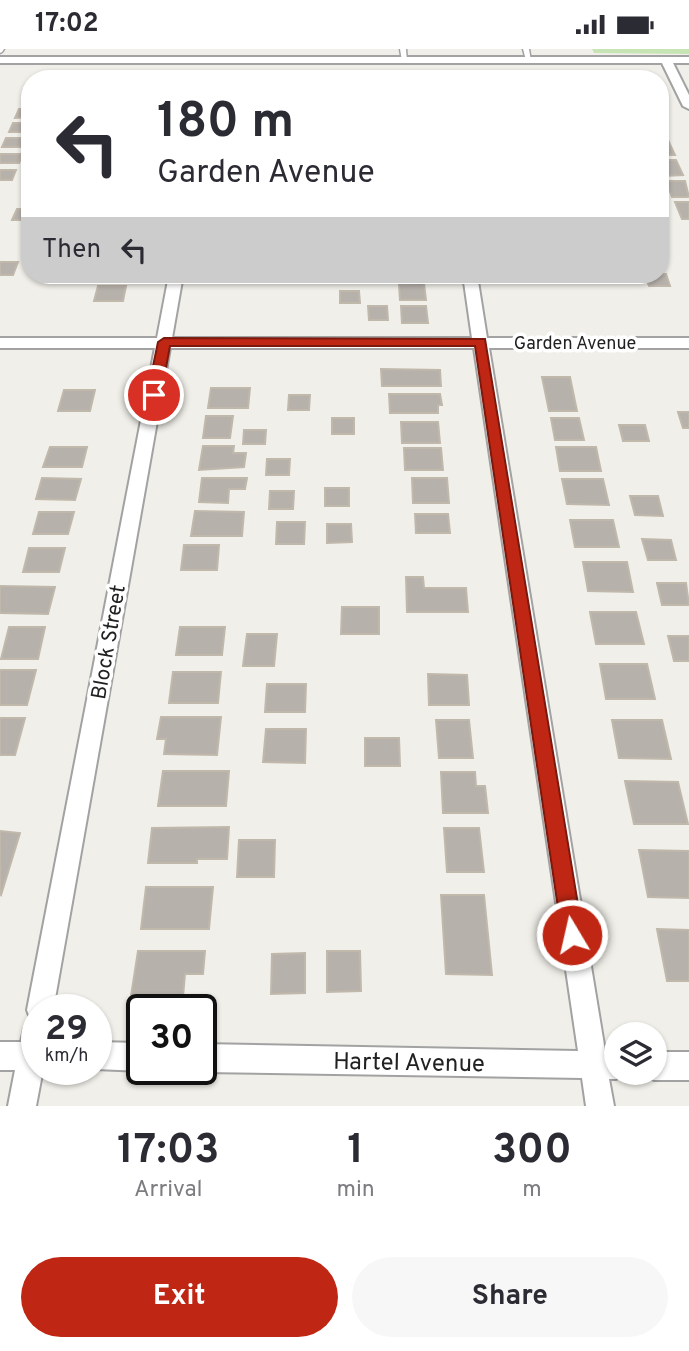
<!DOCTYPE html>
<html lang="en">
<head>
<meta charset="utf-8">
<style>
  :root { --surface:#fff; --page:#f7f7f7; --text:#2b2b33; --muted:#7c7c81; --accent:#bf2613 }
  body { margin:0; font-family:Overpass,sans-serif; background:var(--page); color:var(--text); height:100vh; display:flex; flex-direction:column; font-size:26px; white-space:nowrap }
  * { box-sizing:border-box; margin:0 }
  p { font-size:23px; color:var(--muted) }
  .icon { flex:none; width:38px; height:38px; fill:none; stroke:currentColor; stroke-width:2; stroke-linecap:round; stroke-linejoin:round }
  .map { position:relative; height:1057px; overflow:hidden }
  .drawer { display:flex; flex-direction:column; background:var(--surface); flex:1 }
  .drawer>* { flex:none }
  .banner { position:absolute; left:21px; top:21px; width:648px; height:214px; border-radius:28px; box-shadow:0 2px 5px #0004; background:#fff; color:var(--text); overflow:hidden }
  .fabs { position:absolute; left:604px; top:973px; display:grid; gap:14px }
  .fabs a { display:grid; place-items:center; width:63px; height:63px; border-radius:50%; background:var(--surface); box-shadow:0 2px 5px #0004; font-size:35px }
  .speed { position:absolute; left:21px; top:945px; display:flex; gap:14px; font-size:35px; font-weight:700; text-align:center }
  .speed>* { display:grid; place-content:center; width:91px; height:91px; border-radius:50%; background:var(--surface); box-shadow:0 2px 5px #0004; line-height:1 }
  .speed small { font-size:18px; font-weight:400 }
  .speed .limit { border:4px solid #111; border-radius:10px; background:#fff; color:#111 }
  .pin { position:absolute; display:grid; place-items:center; width:60px; height:60px; color:#fff; margin:-30px; border:4px solid #fff; border-radius:50%; box-shadow:0 2px 7px #0007 }
  .me { position:absolute; width:77px; margin:-38px; rotate:351deg; stroke-linejoin:round; filter:drop-shadow(0 0 5px #0008) }
  .turn { display:flex; align-items:center; gap:24px; height:147px; padding:0 21px; font-size:32px }
  .turn .icon { width:91px; height:91px; stroke-width:2.5 }
  .turn b { display:block; font-size:49px; line-height:60px }
  .then { display:flex; align-items:center; height:66px; padding:0 21px; background:#0003; gap:14px; font-size:26px }
  .eta { display:flex; justify-content:space-evenly; align-items:center; height:119px; text-align:center }
  .eta b { font-size:42px; font-weight:700; line-height:49px }
  .action { display:flex; gap:14px; margin-top:auto; padding:14px 21px }
  .action a { flex:1; height:80px; border-radius:42px; background:var(--accent); color:#fff; font-size:28px; font-weight:700; line-height:80px; text-align:center }
  .action a+a { background:var(--page); color:var(--text) }
  .status { display:flex; justify-content:space-between; align-items:center; height:49px; padding:0 35px; background:var(--surface); direction:ltr }
  .status svg { height:19px; fill:currentColor }
  .map>svg:first-child { display:block }
  .grass { fill:#c7e5b4 }
  .building { fill:#b6b1ab; stroke:#c1b8ac; stroke-width:2 }
  .lines { fill:none; stroke-linecap:round; stroke-linejoin:round }
  .lane-casing { stroke:#a2a2a2; stroke-width:3 }
  .street-casing { stroke:#a2a2a2; stroke-width:4 }
  .lane { fill:#fff; fill-rule:evenodd }
  .street { fill:#fff; fill-rule:evenodd }
  .route { fill:#bf2613; stroke:#7c190c; stroke-width:2 }
  .labels { text-anchor:middle; stroke-width:7; stroke-linejoin:round; paint-order:stroke }
  .far-street-label { font-size:18px; fill:#212121; stroke:#fff }
  .street-label { font-size:21px; fill:#212121; stroke:#fff }
  .near-street-label { font-size:24px; fill:#212121; stroke:#fff }
</style>
</head>
<body>
<div class="status"><b>17:02</b><svg viewBox="0 0 49 12"><path d="M0 12V9h3v3zM5 12V6h3v6zM10 12V3h3v9zM15 12V0h3v12zM26 1h20v11H26zM47 4h2v5h-2z"/></svg></div>
<div class="map">
<svg width="689" height="1057" viewBox="0 0 689 1057">
  <rect width="100%" height="100%" fill="#f0efe9"/>
  <!-- grass -->
  <path class="grass" d="M 592,0 L 689,0 L 689,5 L 594,4 Z"/>
  <!-- building -->
  <path class="building" d="M 158,22 L 179,22 L 177,30 L 156,30 Z
    M 303,22 L 320,22 L 320,30 L 302,30 Z
    M 471,22 L 493,22 L 494,30 L 473,30 Z
    M 620,22 L 637,22 L 640,30 L 623,30 Z
    M 19,60 L 30,60 L 30,68 L 15,69 Z
    M 13,74 L 30,74 L 30,83 L 9,83 Z
    M 6,89 L 29,89 L 26,98 L 2,98 Z
    M 660,91 L 668,91 L 675,106 L 660,106 Z
    M 0,105 L 23,105 L 19,114 L 0,114 Z
    M 660,111 L 676,111 L 683,126 L 664,127 Z
    M 0,121 L 16,121 L 12,131 L 0,131 Z
    M 666,132 L 685,132 L 689,148 L 672,148 Z
    M 675,153 L 689,153 L 689,170 L 682,170 Z
    M 17,160 L 30,160 L 30,171 L 12,171 Z
    M 0,213 L 18,213 L 13,226 L 0,226 Z
    M 666,225 L 670,237 L 649,237 L 645,226 Z
    M 225,226 L 260,226 L 260,232 L 224,232 Z
    M 340,226 L 359,226 L 359,232 L 340,232 Z
    M 585,226 L 605,226 L 607,232 L 587,232 Z
    M 424,234 L 426,251 L 400,251 L 399,235 Z
    M 98,237 L 126,237 L 123,252 L 94,252 Z
    M 340,242 L 359,242 L 360,254 L 340,254 Z
    M 368,257 L 387,257 L 388,271 L 369,271 Z
    M 401,257 L 426,257 L 428,274 L 402,274 Z
    M 381,320 L 440,321 L 441,337 L 382,337 Z
    M 542,328 L 570,328 L 577,362 L 549,362 Z
    M 211,339 L 250,339 L 248,359 L 208,359 Z
    M 64,341 L 95,341 L 90,362 L 58,362 Z
    M 389,345 L 440,345 L 442,356 L 438,356 L 438,364 L 390,364 Z
    M 289,346 L 310,346 L 309,361 L 288,361 Z
    M 678,363 L 689,363 L 689,379 L 683,379 Z
    M 206,367 L 233,367 L 230,389 L 203,389 Z
    M 332,369 L 354,369 L 354,385 L 332,385 Z
    M 551,369 L 579,369 L 584,391 L 555,391 Z
    M 401,373 L 438,373 L 440,394 L 402,394 Z
    M 619,376 L 645,376 L 649,392 L 623,392 Z
    M 244,381 L 266,381 L 265,395 L 243,395 Z
    M 203,397 L 234,397 L 233,404 L 246,404 L 244,418 L 199,421 Z
    M 50,398 L 87,398 L 82,418 L 43,418 Z
    M 556,398 L 596,398 L 601,422 L 560,422 Z
    M 404,399 L 441,399 L 443,421 L 405,421 Z
    M 267,410 L 290,410 L 289,426 L 266,426 Z
    M 42,429 L 81,430 L 75,451 L 36,450 Z
    M 202,429 L 247,429 L 245,440 L 229,440 L 228,454 L 199,453 Z
    M 412,429 L 447,429 L 449,454 L 413,454 Z
    M 562,430 L 603,430 L 609,456 L 567,455 Z
    M 325,439 L 349,439 L 349,457 L 325,457 Z
    M 270,442 L 294,442 L 293,460 L 269,460 Z
    M 630,447 L 658,447 L 663,467 L 635,466 Z
    M 195,462 L 244,463 L 242,487 L 191,487 Z
    M 39,463 L 74,463 L 68,485 L 33,485 Z
    M 415,465 L 448,465 L 450,484 L 416,484 Z
    M 570,471 L 613,471 L 619,498 L 575,498 Z
    M 277,473 L 305,473 L 304,495 L 276,495 Z
    M 327,475 L 351,475 L 352,493 L 327,494 Z
    M 642,490 L 671,491 L 676,511 L 648,511 Z
    M 184,496 L 219,496 L 217,521 L 181,521 Z
    M 29,499 L 65,499 L 59,523 L 23,523 Z
    M 583,513 L 627,513 L 633,543 L 588,542 Z
    M 406,528 L 423,528 L 424,539 L 466,539 L 468,563 L 407,563 Z
    M 657,534 L 686,534 L 689,556 L 662,556 Z
    M 0,537 L 55,538 L 48,565 L 0,564 Z
    M 342,558 L 379,558 L 379,585 L 341,585 Z
    M 590,563 L 636,563 L 644,595 L 596,595 Z
    M 9,578 L 45,578 L 38,610 L 1,610 Z
    M 180,578 L 225,578 L 222,606 L 176,606 Z
    M 247,585 L 277,585 L 274,617 L 243,617 Z
    M 668,587 L 689,587 L 689,612 L 674,612 Z
    M 600,615 L 647,615 L 655,650 L 606,650 Z
    M 0,621 L 36,621 L 27,656 L 0,656 Z
    M 173,623 L 221,623 L 218,654 L 169,654 Z
    M 428,625 L 467,626 L 469,656 L 429,656 Z
    M 267,635 L 306,635 L 305,663 L 265,663 Z
    M 161,668 L 221,668 L 217,706 L 164,705 L 166,690 L 157,690 Z
    M 0,669 L 25,669 L 15,706 L 0,706 Z
    M 436,671 L 469,671 L 473,709 L 439,709 Z
    M 612,671 L 662,671 L 671,710 L 619,709 Z
    M 266,680 L 306,680 L 305,714 L 263,713 Z
    M 365,689 L 399,689 L 400,717 L 365,717 Z
    M 163,722 L 229,722 L 226,757 L 158,757 Z
    M 441,723 L 475,723 L 476,737 L 485,737 L 488,764 L 443,764 Z
    M 625,732 L 678,733 L 688,775 L 634,775 Z
    M 229,778 L 227,810 L 197,810 L 197,814 L 148,814 L 152,779 Z
    M 444,779 L 479,779 L 484,823 L 447,823 Z
    M 0,782 L 20,784 L 1,846 L 0,845 Z
    M 239,791 L 275,791 L 274,828 L 237,828 Z
    M 639,801 L 689,802 L 689,849 L 648,848 Z
    M 146,838 L 213,838 L 209,880 L 141,880 Z
    M 441,846 L 484,846 L 492,926 L 446,925 Z
    M 657,880 L 689,881 L 689,932 L 667,932 Z
    M 138,902 L 205,902 L 203,925 L 185,925 L 183,948 L 131,947 Z
    M 327,902 L 360,902 L 361,942 L 327,943 Z
    M 305,904 L 305,944 L 271,945 L 272,905 Z"/>
  <g class="lines">
    <defs>
      <path id="lane" d="M 0,0 L 4,0 L 2,3 L 0,4 Z
        M 400,0 L 406,0 L 407,13 L 402,12 Z
        M 523,0 L 529,0 L 531,12 L 526,11 Z"/>
      <path id="street" d="M 0,8 L 689,8 L 689,14 L 673,14 L 689,46 L 689,60 L 683,57 L 662,14 L 0,14 Z
        M 169,226 L 183,226 L 172,289 L 472,289 L 463,226 L 477,226 L 487,289 L 689,289 L 689,299 L 489,299 L 605,1002 L 616,1002 L 616,1024 L 626,1024 L 616,1030 L 609,1030 L 614,1057 L 586,1057 L 582,1029 L 201,1023 L 195,1020 L 201,1020 L 201,995 L 578,1002 L 474,299 L 170,299 L 53,961 L 37,961 L 37,1020 L 43,1020 L 36,1057 L 8,1057 L 15,1021 L 0,1021 L 0,993 L 21,993 L 24,980 L 30,969 L 27,961 L 155,299 L 0,299 L 0,289 L 157,289 Z
        M 96,993 L 142,994 L 142,1020 L 145,1020 L 142,1022 L 95,1020 Z
        M 654,1003 L 689,1003 L 689,1031 L 654,1031 L 644,1027 L 643,1024 L 654,1024 Z"/>
    </defs>
    <!-- lane casing -->
    <use href="#lane" class="lane-casing"/>
    <!-- street casing -->
    <use href="#street" class="street-casing"/>
    <!-- lane -->
    <use href="#lane" class="lane"/>
    <!-- street -->
    <use href="#street" class="street"/>
  </g>
  <!-- route -->
  <path class="route" d="M 164,289 L 485,290 L 583,886 L 580,893 L 572,896 L 565,893 L 562,886 L 475,297 L 170,297 L 161,346 L 154,351 L 147,346 L 158,293 Z"/>
  <g class="labels">
    <!-- far-street labels -->
    <g class="far-street-label">
      <text x="575" y="300">Garden Avenue</text>
    </g>
    <!-- street labels -->
    <g class="street-label">
      <text transform="translate(108 593) rotate(-80)" y="7">Block Street</text>
    </g>
    <!-- near-street labels -->
    <g class="near-street-label">
      <text transform="translate(409 1013) rotate(1)" y="8">Hartel Avenue</text>
    </g>
  </g>
</svg>
<div class="fabs">
<a><svg class="icon" aria-label="layers" viewBox="0 0 24 24"><path d="M12 4l9 5-9 5-9-5zM3 14l9 5 9-5"/></svg></a>
</div>
<div class="speed"><div>29<small>km/h</small></div><div class="limit">30</div></div>
<div class="pin" style="left:154px;top:346px;background:#d93025"><svg class="icon" aria-label="arrive" viewBox="0 0 24 24"><path d="M6 21V4h12l-3 4 3 4H6"/></svg></div>
<svg class="me" style="left:572px;top:886px" viewBox="-20 -20 40 40"><circle r="17" fill="#bf2613" stroke="#fff" stroke-width="3"/><path d="M0-11L8 9 0 5-8 9z" fill="#fff"/></svg>
<div class="banner">
<div class="turn"><svg class="icon" aria-label="left" viewBox="0 0 24 24"><path d="M17 20v-9H6M10 6l-5 5 5 5"/></svg><div><b>180 m</b>Garden Avenue</div></div>
<div class="then">Then<svg class="icon" aria-label="left" viewBox="0 0 24 24"><path d="M17 20v-9H6M10 6l-5 5 5 5"/></svg></div>
</div>
</div>
<section class="drawer">
<div class="eta">
<div><b>17:03</b><p>Arrival</p></div>
<div><b>1</b><p>min</p></div>
<div><b>300</b><p>m</p></div>
</div>
<div class="action"><a>Exit</a><a>Share</a></div>
</section>
</body>
</html>
